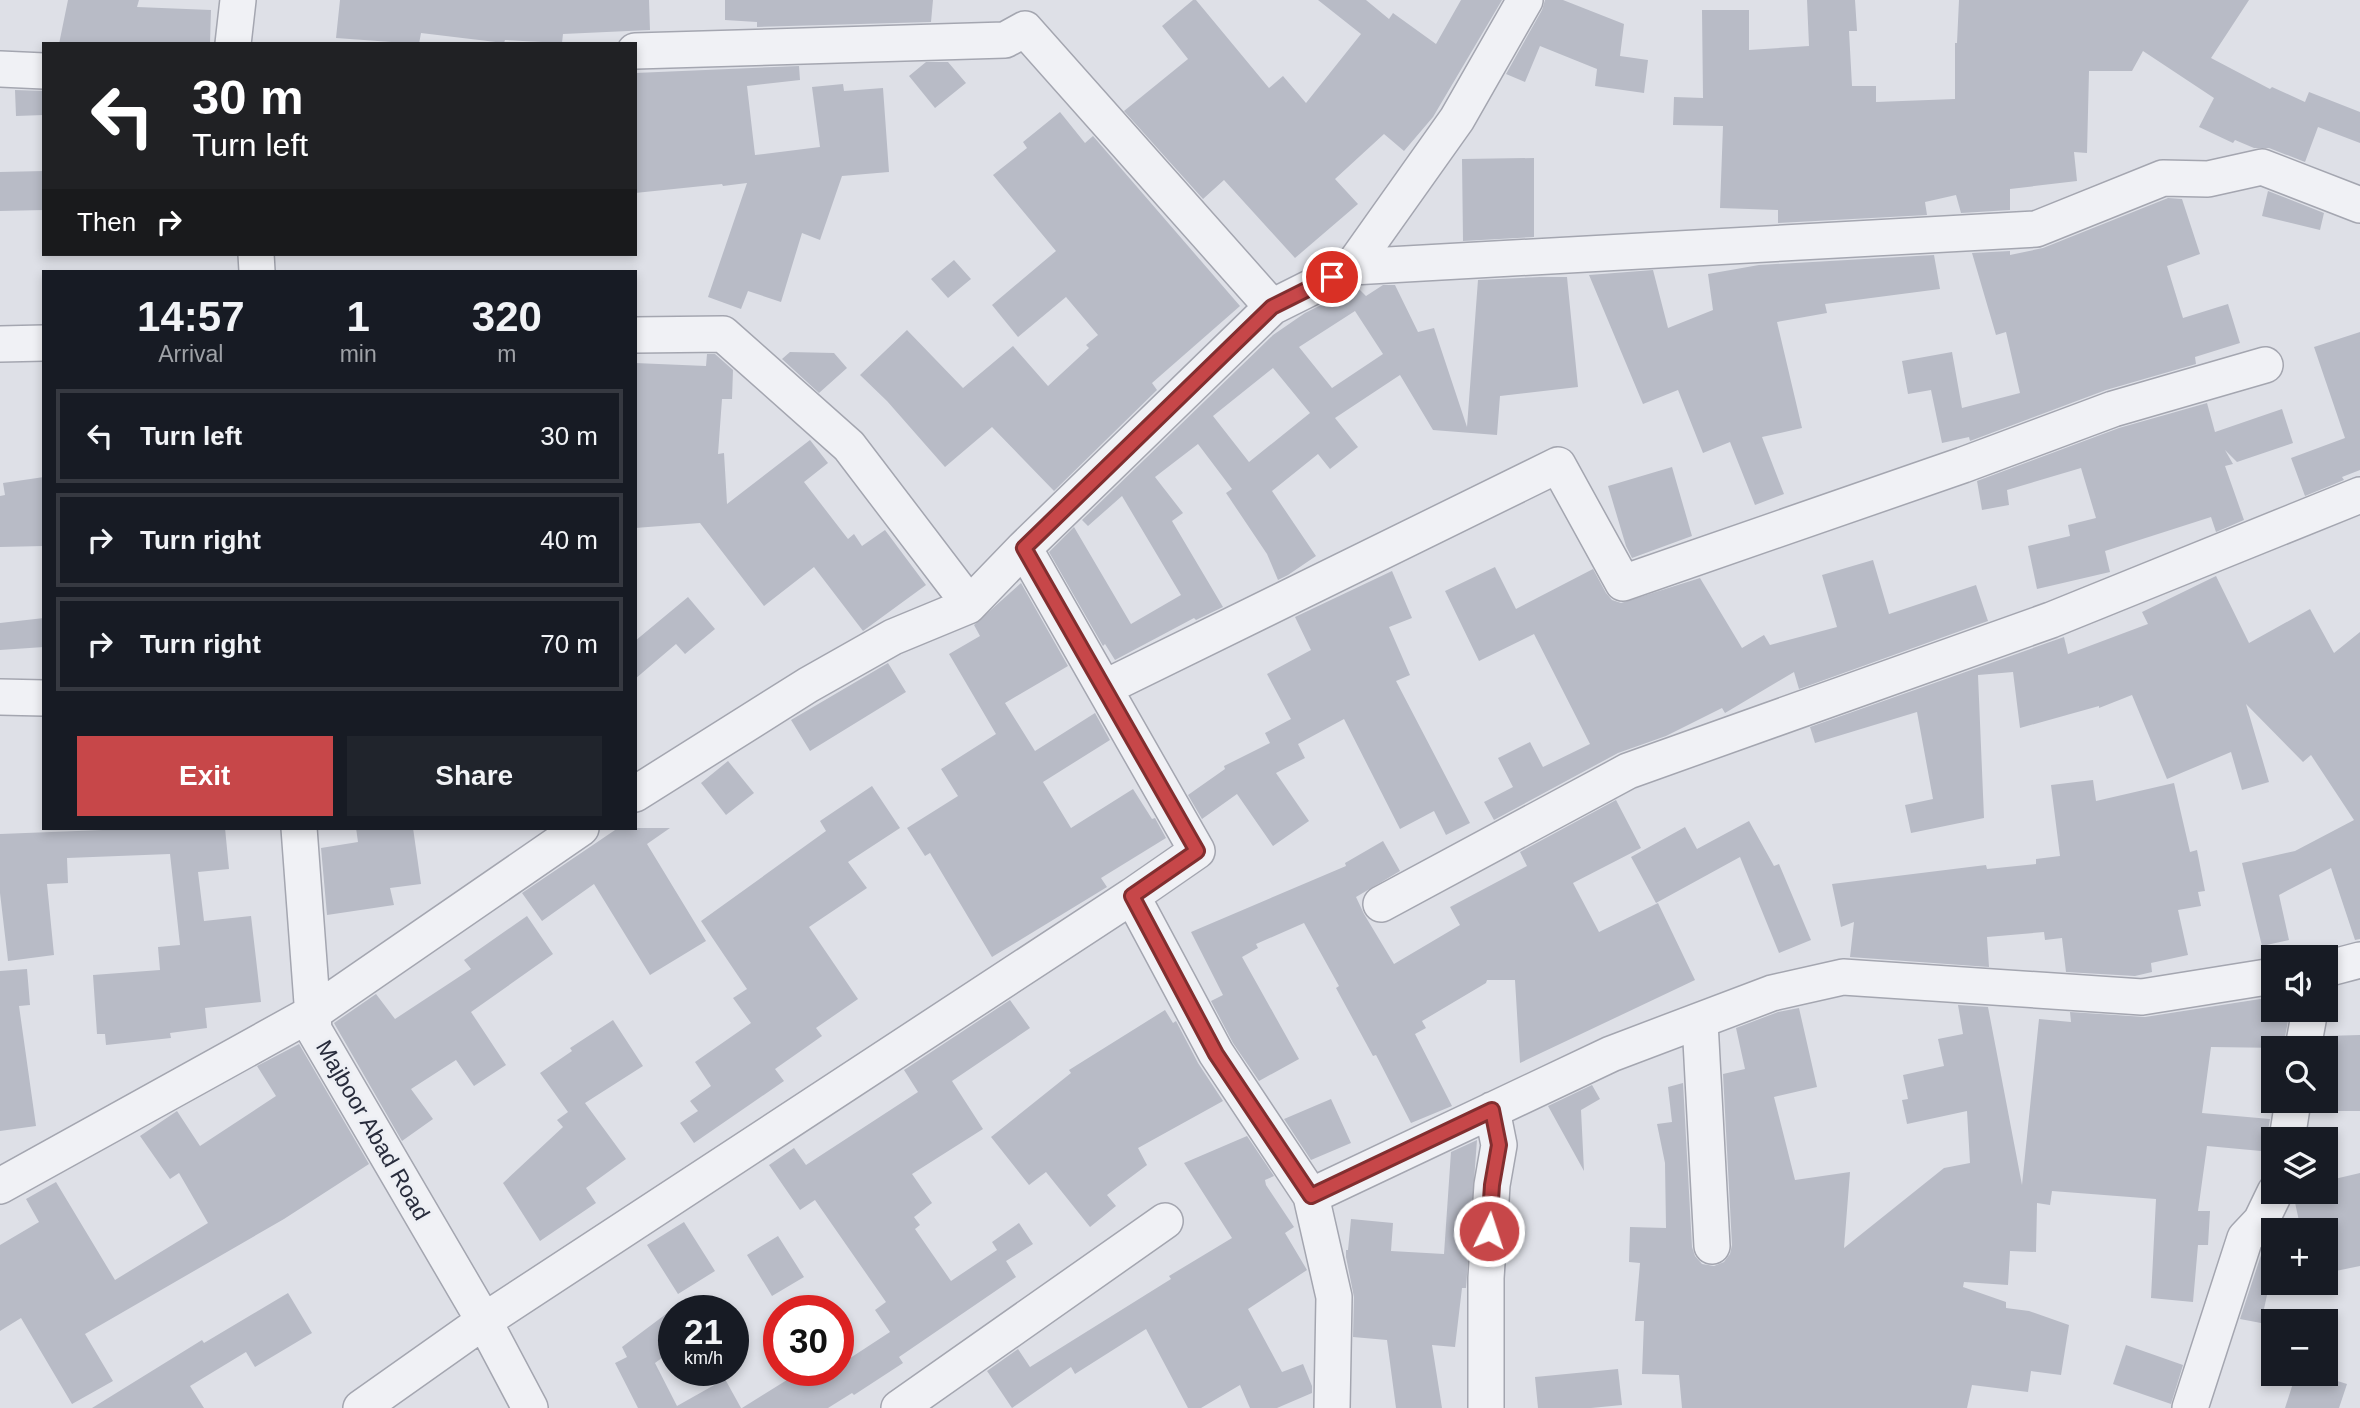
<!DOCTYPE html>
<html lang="en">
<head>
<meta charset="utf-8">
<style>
  :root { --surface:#171b24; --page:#20242c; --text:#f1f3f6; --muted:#9ea1a6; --line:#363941; --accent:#c74749 }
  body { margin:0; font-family:Helvetica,sans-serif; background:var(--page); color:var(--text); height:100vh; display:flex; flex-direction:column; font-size:26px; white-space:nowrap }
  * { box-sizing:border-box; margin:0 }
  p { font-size:23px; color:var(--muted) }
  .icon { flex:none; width:38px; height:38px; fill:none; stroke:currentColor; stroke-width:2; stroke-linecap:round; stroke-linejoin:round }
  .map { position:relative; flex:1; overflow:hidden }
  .panel { position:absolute; left:42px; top:270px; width:595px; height:560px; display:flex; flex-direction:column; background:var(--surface); border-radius:0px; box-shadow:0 4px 10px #0003 }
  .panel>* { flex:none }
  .hud { position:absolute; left:42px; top:42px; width:595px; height:214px; border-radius:0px; box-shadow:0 4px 10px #0003; background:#202124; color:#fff; overflow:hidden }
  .controls { position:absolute; left:2261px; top:945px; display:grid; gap:14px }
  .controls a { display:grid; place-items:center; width:77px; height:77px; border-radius:0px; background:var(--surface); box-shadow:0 4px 10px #0003; font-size:35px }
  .speed { position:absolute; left:658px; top:1295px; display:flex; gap:14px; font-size:35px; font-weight:700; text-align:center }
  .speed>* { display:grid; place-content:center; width:91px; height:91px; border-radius:50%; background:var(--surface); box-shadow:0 4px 10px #0003; line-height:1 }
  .speed small { font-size:18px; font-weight:400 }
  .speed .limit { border:10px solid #d22; background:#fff; color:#111 }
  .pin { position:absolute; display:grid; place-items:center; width:60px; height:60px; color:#fff; margin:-30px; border:4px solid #fff; border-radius:50%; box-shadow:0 2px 7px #0007 }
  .me { position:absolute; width:77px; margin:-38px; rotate:4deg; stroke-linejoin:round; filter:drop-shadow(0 0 5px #0008) }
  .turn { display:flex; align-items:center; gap:24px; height:147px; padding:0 35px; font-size:32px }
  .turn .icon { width:91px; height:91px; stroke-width:2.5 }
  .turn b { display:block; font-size:49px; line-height:60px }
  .then { display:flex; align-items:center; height:66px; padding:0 35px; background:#0003; gap:14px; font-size:26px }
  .eta { display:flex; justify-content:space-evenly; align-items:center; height:119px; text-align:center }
  .eta b { font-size:42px; font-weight:800; line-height:49px }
  .action { display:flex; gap:14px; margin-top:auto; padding:14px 35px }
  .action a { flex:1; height:80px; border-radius:0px; background:var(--accent); color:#fff; font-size:28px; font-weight:800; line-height:80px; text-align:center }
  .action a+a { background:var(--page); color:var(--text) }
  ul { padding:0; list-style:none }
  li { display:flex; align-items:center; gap:21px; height:94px; margin:0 14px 10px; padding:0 21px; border:4px solid var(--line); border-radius:0px }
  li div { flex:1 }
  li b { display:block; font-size:26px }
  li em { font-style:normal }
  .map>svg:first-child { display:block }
  .building { fill:#b8bbc6; fill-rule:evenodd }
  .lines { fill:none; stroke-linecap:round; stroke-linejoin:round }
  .minor-casing { stroke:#a4a6b0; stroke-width:38 }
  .minor { stroke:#f0f1f5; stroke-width:35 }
  .route-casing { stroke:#812e2f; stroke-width:18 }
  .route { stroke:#c74749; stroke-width:12 }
  .labels { text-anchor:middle; stroke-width:6; stroke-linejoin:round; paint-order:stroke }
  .street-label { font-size:23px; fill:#282c3c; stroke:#edeff4 }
</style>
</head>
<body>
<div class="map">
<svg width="2360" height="1408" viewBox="0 0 2360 1408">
  <rect width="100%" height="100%" fill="#dee0e7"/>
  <!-- building -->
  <path class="building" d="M 68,0 L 139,0 L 137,7 L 211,10 L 210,44 L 59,44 Z
    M 340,0 L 649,0 L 650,30 L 563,34 L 562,43 L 505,40 L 504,43 L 421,33 L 419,44 L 336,38 Z
    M 725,0 L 933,0 L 931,22 L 757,27 L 757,22 L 725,20 Z
    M 1193,0 L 1196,0 L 1269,88 L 1283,76 L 1306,103 L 1361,34 L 1318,0 L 1366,0 L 1389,19 L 1393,13 L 1436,44 L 1461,0 L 1502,0 L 1433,117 L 1404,151 L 1384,134 L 1335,179 L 1358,204 L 1295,258 L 1224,180 L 1203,199 L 1124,111 L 1188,59 L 1162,26 Z
    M 1545,0 L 1563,0 L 1624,24 L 1620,56 L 1648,60 L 1644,93 L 1595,86 L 1597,69 L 1540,46 L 1525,82 L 1506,74 L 1542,10 Z
    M 1807,0 L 1855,0 L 1857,31 L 1849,31 L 1852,86 L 1876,86 L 1876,102 L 1955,99 L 1955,43 L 1957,43 L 1959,0 L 2249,0 L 2211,58 L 2270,89 L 2272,87 L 2305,102 L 2309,92 L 2360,112 L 2360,143 L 2318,127 L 2305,162 L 2269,148 L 2254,148 L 2235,140 L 2233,143 L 2199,127 L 2214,98 L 2143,51 L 2132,71 L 2089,71 L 2087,153 L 2074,152 L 2077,181 L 2010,189 L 2010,210 L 1961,213 L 1956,195 L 1925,202 L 1927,215 L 1778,223 L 1778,210 L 1720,208 L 1723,126 L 1673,125 L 1674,97 L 1703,98 L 1702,10 L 1749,10 L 1749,50 L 1809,46 Z
    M 926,62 L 948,62 L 966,83 L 935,108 L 909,76 Z
    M 799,66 L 800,80 L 747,86 L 755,155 L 820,147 L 812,87 L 843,84 L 844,91 L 883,88 L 889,172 L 842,176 L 820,240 L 802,233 L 781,302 L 748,291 L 741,309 L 708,297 L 747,183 L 723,186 L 722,184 L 635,193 L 635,73 Z
    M 15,90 L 44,91 L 44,115 L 16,116 Z
    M 1060,112 L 1085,143 L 1093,136 L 1240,306 L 1152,383 L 1157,390 L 1054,491 L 992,427 L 945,467 L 887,401 L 860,375 L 907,330 L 963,388 L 1013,346 L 1048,386 L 1089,348 L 1086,345 L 1098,335 L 1066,297 L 1018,337 L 992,305 L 1056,251 L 993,175 L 1027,148 L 1023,142 Z
    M 1534,158 L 1534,237 L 1463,241 L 1462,159 Z
    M 44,171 L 44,210 L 0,211 L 0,172 Z
    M 2268,191 L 2324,213 L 2320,230 L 2262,216 Z
    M 2168,198 L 2182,199 L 2200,254 L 2167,266 L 2183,318 L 2228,304 L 2240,343 L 2195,357 L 2196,364 L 2106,390 L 1970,441 L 1969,437 L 1942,443 L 1931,390 L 1908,394 L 1902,361 L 1952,352 L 1962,408 L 2020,393 L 2006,332 L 1996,335 L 1972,253 L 2010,251 L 2010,255 L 2043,248 Z
    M 1934,255 L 1940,289 L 1825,304 L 1827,313 L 1777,322 L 1802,428 L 1762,437 L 1784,494 L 1755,505 L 1730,442 L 1703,453 L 1678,390 L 1643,404 L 1589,275 L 1653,270 L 1668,328 L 1713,310 L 1708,274 L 1759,265 Z
    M 954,260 L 971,279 L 948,298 L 931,279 Z
    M 1540,277 L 1567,277 L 1578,387 L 1500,396 L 1497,435 L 1433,430 L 1400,375 L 1335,418 L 1358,447 L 1330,469 L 1318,454 L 1272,491 L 1316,556 L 1288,575 L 1278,580 L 1267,554 L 1226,493 L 1232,489 L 1198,444 L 1155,477 L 1183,513 L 1172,521 L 1223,607 L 1196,620 L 1194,618 L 1115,660 L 1105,644 L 1103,646 L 1049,552 L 1074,527 L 1131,624 L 1181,595 L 1122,496 L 1088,526 L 1082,520 L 1273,335 L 1305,313 L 1357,287 L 1366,296 L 1383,285 L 1395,285 L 1418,332 L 1434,328 L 1467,427 L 1478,280 ZM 1355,311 L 1383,354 L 1332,388 L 1299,347 ZM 1273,368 L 1310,413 L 1249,462 L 1213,416 Z
    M 2360,332 L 2360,470 L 2342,477 L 2344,480 L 2305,496 L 2291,458 L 2345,438 L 2314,347 Z
    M 790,352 L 834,353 L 847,368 L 819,393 L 782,359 Z
    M 707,354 L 715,354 L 733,370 L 732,399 L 722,399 L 718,454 L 724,453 L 727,504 L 810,440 L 828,463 L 804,482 L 848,539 L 854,534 L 862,546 L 885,530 L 926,585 L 863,631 L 814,567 L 764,606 L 700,523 L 635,528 L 635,363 L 706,366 Z
    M 2207,403 L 2215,432 L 2282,409 L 2293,443 L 2237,462 L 2225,450 L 2233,464 L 2225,466 L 2244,520 L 2216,532 L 2211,517 L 2105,551 L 2110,572 L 2037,589 L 2028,546 L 2070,536 L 2068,525 L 2096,518 L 2081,468 L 2007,490 L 2009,505 L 1982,510 L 1977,481 L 2119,428 Z
    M 1672,467 L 1692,536 L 1632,558 L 1626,546 L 1608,486 Z
    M 44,477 L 44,546 L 0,547 L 0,496 L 5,495 L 3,483 Z
    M 1873,560 L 1889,614 L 1976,585 L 1988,621 L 1799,689 L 1794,672 L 1725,713 L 1722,708 L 1666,736 L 1618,753 L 1494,820 L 1484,802 L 1513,787 L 1498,758 L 1530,742 L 1543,767 L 1590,744 L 1534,634 L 1479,661 L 1445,591 L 1495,567 L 1516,609 L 1593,569 L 1606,593 L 1612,600 L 1621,603 L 1700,578 L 1742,648 L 1764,635 L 1770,645 L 1837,627 L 1822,575 Z
    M 1392,571 L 1412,618 L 1389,627 L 1410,675 L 1396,681 L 1470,823 L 1446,835 L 1434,811 L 1400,829 L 1344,719 L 1298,744 L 1305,758 L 1276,773 L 1309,821 L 1273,846 L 1237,794 L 1202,819 L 1188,795 L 1225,769 L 1224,766 L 1270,743 L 1265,733 L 1291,719 L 1267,674 L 1311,650 L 1295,617 Z
    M 2216,576 L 2249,643 L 2310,609 L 2334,653 L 2360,632 L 2360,939 L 2355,940 L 2331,868 L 2279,895 L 2289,940 L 2262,946 L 2242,863 L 2295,851 L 2354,820 L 2311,755 L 2303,762 L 2246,704 L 2269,782 L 2242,790 L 2231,752 L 2167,779 L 2132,695 L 2099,708 L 2099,706 L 2020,728 L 2013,672 L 1978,675 L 1984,818 L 1911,833 L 1905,805 L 1933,799 L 1917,712 L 1815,743 L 1810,727 L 2064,637 L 2068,654 L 2148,624 L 2142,612 Z
    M 1021,583 L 1068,666 L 1005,703 L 1035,751 L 1095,713 L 1110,740 L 1043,782 L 1071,828 L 1133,789 L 1152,819 L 1155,818 L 1166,838 L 1101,878 L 1107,887 L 992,957 L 930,853 L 925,856 L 907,828 L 958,796 L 941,769 L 996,734 L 949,654 L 980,636 L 974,625 Z
    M 688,597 L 715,629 L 685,654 L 676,644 L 635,679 L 635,641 Z
    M 44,618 L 44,647 L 0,650 L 0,623 Z
    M 888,663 L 906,692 L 810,751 L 791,720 Z
    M 728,761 L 754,793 L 726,815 L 701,783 Z
    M 2093,780 L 2096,801 L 2174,783 L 2190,852 L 2197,850 L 2205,891 L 2198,892 L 2201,906 L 2178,910 L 2188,955 L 2151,963 L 2152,972 L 2135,976 L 2066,972 L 2062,938 L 2045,940 L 2044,932 L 1987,937 L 1989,967 L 1850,957 L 1854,922 L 1841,927 L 1832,884 L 1986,865 L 1987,869 L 2036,864 L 2036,859 L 2060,856 L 2051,785 Z
    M 872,786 L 900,828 L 848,862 L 867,888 L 809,927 L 858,999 L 816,1028 L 822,1036 L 775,1069 L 784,1081 L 694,1143 L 680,1123 L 698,1111 L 690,1101 L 711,1086 L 695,1062 L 751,1023 L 733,998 L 747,989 L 701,921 L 826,831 L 820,821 Z
    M 1616,800 L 1641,848 L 1573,883 L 1599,932 L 1658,903 L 1695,980 L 1520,1063 L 1515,980 L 1487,980 L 1486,983 L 1422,1021 L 1426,1028 L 1415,1034 L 1452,1106 L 1411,1123 L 1376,1055 L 1373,1056 L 1336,988 L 1339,986 L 1304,923 L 1256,944 L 1258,948 L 1242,957 L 1299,1059 L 1259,1081 L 1233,1043 L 1211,1001 L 1223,995 L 1191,932 L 1346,866 L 1345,863 L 1383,841 L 1400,871 L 1356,897 L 1364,914 L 1394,964 L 1460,925 L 1450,907 L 1527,866 L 1520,852 Z
    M 1749,821 L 1774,866 L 1779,864 L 1811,940 L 1779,953 L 1740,857 L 1656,903 L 1631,857 L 1685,827 L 1697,849 Z
    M 154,828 L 225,828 L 229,869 L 198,872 L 204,921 L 251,916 L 261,1002 L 205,1008 L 207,1028 L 170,1033 L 171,1038 L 106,1045 L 105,1034 L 97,1034 L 93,975 L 160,970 L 158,947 L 180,945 L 170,854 L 67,858 L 68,883 L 47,884 L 54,955 L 8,961 L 0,893 L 0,834 Z
    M 356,828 L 413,828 L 421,884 L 390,888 L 394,905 L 327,915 L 321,848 L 358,842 Z
    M 618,828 L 670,828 L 647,844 L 706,941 L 650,975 L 594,884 L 542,921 L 522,893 Z
    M 527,916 L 553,954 L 471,1012 L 506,1065 L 474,1086 L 456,1060 L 411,1089 L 433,1119 L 402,1141 L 334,1023 L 376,994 L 395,1019 L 471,969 L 464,960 Z
    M 27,969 L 30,1005 L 19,1006 L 36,1126 L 0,1131 L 0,971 Z
    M 2273,997 L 2273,1010 L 2290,1010 L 2283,1048 L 2211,1047 L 2202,1113 L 2270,1119 L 2267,1137 L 2268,1146 L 2272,1152 L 2207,1146 L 2198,1211 L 2210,1211 L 2208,1245 L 2198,1245 L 2193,1302 L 2151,1298 L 2156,1199 L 2052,1191 L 2050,1205 L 2037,1203 L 2036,1252 L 2010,1251 L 2008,1285 L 1964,1282 L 1963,1287 L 2006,1302 L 2006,1308 L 2029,1311 L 2069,1325 L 2061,1375 L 2031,1371 L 2028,1392 L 1972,1385 L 1967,1408 L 1682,1408 L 1679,1375 L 1642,1374 L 1644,1321 L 1635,1321 L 1640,1263 L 1629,1262 L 1630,1227 L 1666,1228 L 1665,1163 L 1657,1124 L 1672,1122 L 1668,1087 L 1683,1083 L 1692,1247 L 1695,1256 L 1702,1264 L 1714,1266 L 1724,1262 L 1730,1254 L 1732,1245 L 1723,1074 L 1745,1069 L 1736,1028 L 1778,1012 L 1799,1008 L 1817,1087 L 1774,1097 L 1795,1180 L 1850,1172 L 1844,1248 L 1944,1168 L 1970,1163 L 1967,1111 L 1907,1124 L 1902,1100 L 1908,1099 L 1903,1075 L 1944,1066 L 1938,1039 L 1963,1034 L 1958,1005 L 1988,1007 L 2022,1185 L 2039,1019 L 2071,1022 L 2070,1012 L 2145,1017 Z
    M 1010,1000 L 1030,1028 L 952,1081 L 983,1129 L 912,1174 L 932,1203 L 914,1217 L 920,1225 L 915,1229 L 951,1281 L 997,1250 L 992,1242 L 1019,1223 L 1033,1244 L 1006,1261 L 1016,1277 L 899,1357 L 903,1363 L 854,1395 L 852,1393 L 828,1408 L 742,1408 L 803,1370 L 838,1370 L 838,1366 L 890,1332 L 875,1310 L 886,1302 L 815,1200 L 800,1210 L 769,1165 L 794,1148 L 806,1165 L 918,1092 L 904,1070 Z
    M 1165,1010 L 1173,1023 L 1176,1021 L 1198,1063 L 1223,1101 L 1138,1148 L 1147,1165 L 1107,1195 L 1116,1206 L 1090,1227 L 1046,1172 L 1029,1185 L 991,1137 L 1071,1073 L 1069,1070 Z
    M 613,1020 L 643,1066 L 585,1103 L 626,1159 L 586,1188 L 596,1203 L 540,1241 L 503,1183 L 563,1127 L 557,1120 L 568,1112 L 540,1073 L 572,1051 L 570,1048 Z
    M 2360,1035 L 2360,1111 L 2326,1111 L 2326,1036 Z
    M 299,1044 L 369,1164 L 284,1219 L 85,1334 L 113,1381 L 72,1404 L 21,1318 L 0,1331 L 0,1245 L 39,1222 L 26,1199 L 56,1182 L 115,1280 L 208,1223 L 179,1173 L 170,1179 L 140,1136 L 177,1111 L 200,1146 L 276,1096 L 257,1066 Z
    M 1592,1085 L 1600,1099 L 1581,1110 L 1584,1171 L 1548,1106 Z
    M 1331,1099 L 1351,1143 L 1311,1160 L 1284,1119 Z
    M 1247,1136 L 1274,1176 L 1265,1180 L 1266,1185 L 1294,1227 L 1285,1233 L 1307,1270 L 1248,1309 L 1282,1372 L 1303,1364 L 1312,1386 L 1312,1393 L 1277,1408 L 1250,1408 L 1240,1385 L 1201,1408 L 1188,1408 L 1146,1329 L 1075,1374 L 1071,1367 L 1012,1408 L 987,1371 L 1018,1349 L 1030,1367 L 1171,1279 L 1169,1276 L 1232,1238 L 1184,1163 Z
    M 1477,1140 L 1466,1288 L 1462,1288 L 1455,1347 L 1432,1345 L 1442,1408 L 1396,1408 L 1387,1340 L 1353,1337 L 1354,1297 L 1346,1257 L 1346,1250 L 1348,1250 L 1351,1219 L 1393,1223 L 1391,1251 L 1444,1254 L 1451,1152 Z
    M 2360,1173 L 2360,1266 L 2326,1273 L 2326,1230 L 2301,1230 L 2294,1198 L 2295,1192 L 2326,1192 L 2326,1181 Z
    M 684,1222 L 715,1271 L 678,1294 L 647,1245 Z
    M 778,1236 L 804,1277 L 772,1296 L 747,1255 Z
    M 2273,1237 L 2273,1267 L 2261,1323 L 2240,1319 L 2263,1249 Z
    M 288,1293 L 312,1333 L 255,1367 L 246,1352 L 190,1386 L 204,1408 L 92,1408 L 202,1340 L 204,1343 Z
    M 674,1308 L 674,1349 L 655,1363 L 677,1406 L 725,1379 L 741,1408 L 638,1408 L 615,1363 L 627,1357 L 622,1347 Z
    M 2126,1345 L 2183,1365 L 2171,1404 L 2113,1384 Z
    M 1618,1369 L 1622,1405 L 1591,1408 L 1538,1408 L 1535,1377 Z
    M 2296,1374 L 2315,1374 L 2347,1384 L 2339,1408 L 2285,1408 Z"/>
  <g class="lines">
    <defs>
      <path id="minor" d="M 233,44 L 238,0
        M 635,51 L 1005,40 L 1025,29 L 1272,307
        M 0,69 L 44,71
        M 256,254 L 257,271
        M 1352,267 L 2036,229 L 2163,178 L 2208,179 L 2262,167 L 2360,205
        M 635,335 L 723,334 L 849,446 L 958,589 L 968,606
        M 0,344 L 44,343
        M 1024,548 L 1197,851 L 1132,896
        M 1104,688 L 1558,465 L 1623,583 L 1963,465 L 2113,409 L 2265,365
        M 0,697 L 44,698
        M 635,794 L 808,685 L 893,637 L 968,606 L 1024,548 L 1272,307 L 1352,267 L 1457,119 L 1525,0
        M 299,828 L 314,1030 L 484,1321 L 530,1408
        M 1381,904 L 1628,771 L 2051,620 L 2360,495
        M 2326,969 L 2360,960
        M 1700,1022 L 1712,1246
        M 2303,1048 L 2310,1010
        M 2287,1139 L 2293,1101
        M 0,1186 L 314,1012 L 581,828
        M 361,1408 L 484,1321 L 1132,896 L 1216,1053 L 1311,1196
        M 899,1408 L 1165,1221
        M 1332,1408 L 1334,1297 L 1311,1196 L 1611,1054 L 1772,993 L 1843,977 L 2142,997 L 2273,976
        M 1486,1408 L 1486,1278 L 1492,1185 L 1499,1145 L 1492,1110
        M 2190,1408 L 2245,1238 L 2261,1221 L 2275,1192"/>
    </defs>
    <!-- minor casing -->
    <use href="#minor" class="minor-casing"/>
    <!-- minor -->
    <use href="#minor" class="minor"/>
  </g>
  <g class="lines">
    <defs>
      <path id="route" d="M 1332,277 L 1272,307 L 1024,548 L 1197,851 L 1132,896 L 1216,1054 L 1311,1196 L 1492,1110 L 1499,1145 L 1492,1185 L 1489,1231"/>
    </defs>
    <!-- route casing -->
    <use href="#route" class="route-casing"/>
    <!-- route -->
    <use href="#route" class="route"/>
  </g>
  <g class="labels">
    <!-- street labels -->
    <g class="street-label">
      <text transform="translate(373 1130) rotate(60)" y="8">Majboor Abad Road</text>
    </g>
  </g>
</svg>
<div class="controls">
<a><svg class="icon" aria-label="sound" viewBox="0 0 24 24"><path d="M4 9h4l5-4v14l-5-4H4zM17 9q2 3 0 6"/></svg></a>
<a><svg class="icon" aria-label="search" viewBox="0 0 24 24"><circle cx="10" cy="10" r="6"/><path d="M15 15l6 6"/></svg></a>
<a><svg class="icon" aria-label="layers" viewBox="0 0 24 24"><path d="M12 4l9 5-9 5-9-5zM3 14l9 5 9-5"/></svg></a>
<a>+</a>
<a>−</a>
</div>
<div class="speed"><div>21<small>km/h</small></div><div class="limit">30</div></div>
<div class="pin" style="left:1332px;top:277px;background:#d93025"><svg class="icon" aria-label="arrive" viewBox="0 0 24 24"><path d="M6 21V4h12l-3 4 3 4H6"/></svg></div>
<svg class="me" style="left:1489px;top:1231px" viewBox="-20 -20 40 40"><circle r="17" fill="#c74749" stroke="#fff" stroke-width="3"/><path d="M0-11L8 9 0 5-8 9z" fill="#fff"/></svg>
<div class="hud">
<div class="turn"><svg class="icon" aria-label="left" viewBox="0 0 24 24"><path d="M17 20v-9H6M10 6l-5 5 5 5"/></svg><div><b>30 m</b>Turn left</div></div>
<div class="then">Then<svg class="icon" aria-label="right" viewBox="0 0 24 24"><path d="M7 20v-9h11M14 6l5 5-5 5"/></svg></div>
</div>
<section class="panel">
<div class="eta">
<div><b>14:57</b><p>Arrival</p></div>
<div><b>1</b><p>min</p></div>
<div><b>320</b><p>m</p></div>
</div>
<ul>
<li><svg class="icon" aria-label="left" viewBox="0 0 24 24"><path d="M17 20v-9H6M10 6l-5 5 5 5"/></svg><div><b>Turn left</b></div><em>30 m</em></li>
<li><svg class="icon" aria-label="right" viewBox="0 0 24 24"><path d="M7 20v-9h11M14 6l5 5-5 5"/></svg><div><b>Turn right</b></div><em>40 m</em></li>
<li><svg class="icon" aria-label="right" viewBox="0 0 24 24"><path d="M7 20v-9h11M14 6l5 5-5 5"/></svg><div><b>Turn right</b></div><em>70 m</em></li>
</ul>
<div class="action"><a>Exit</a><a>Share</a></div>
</section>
</div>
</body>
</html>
